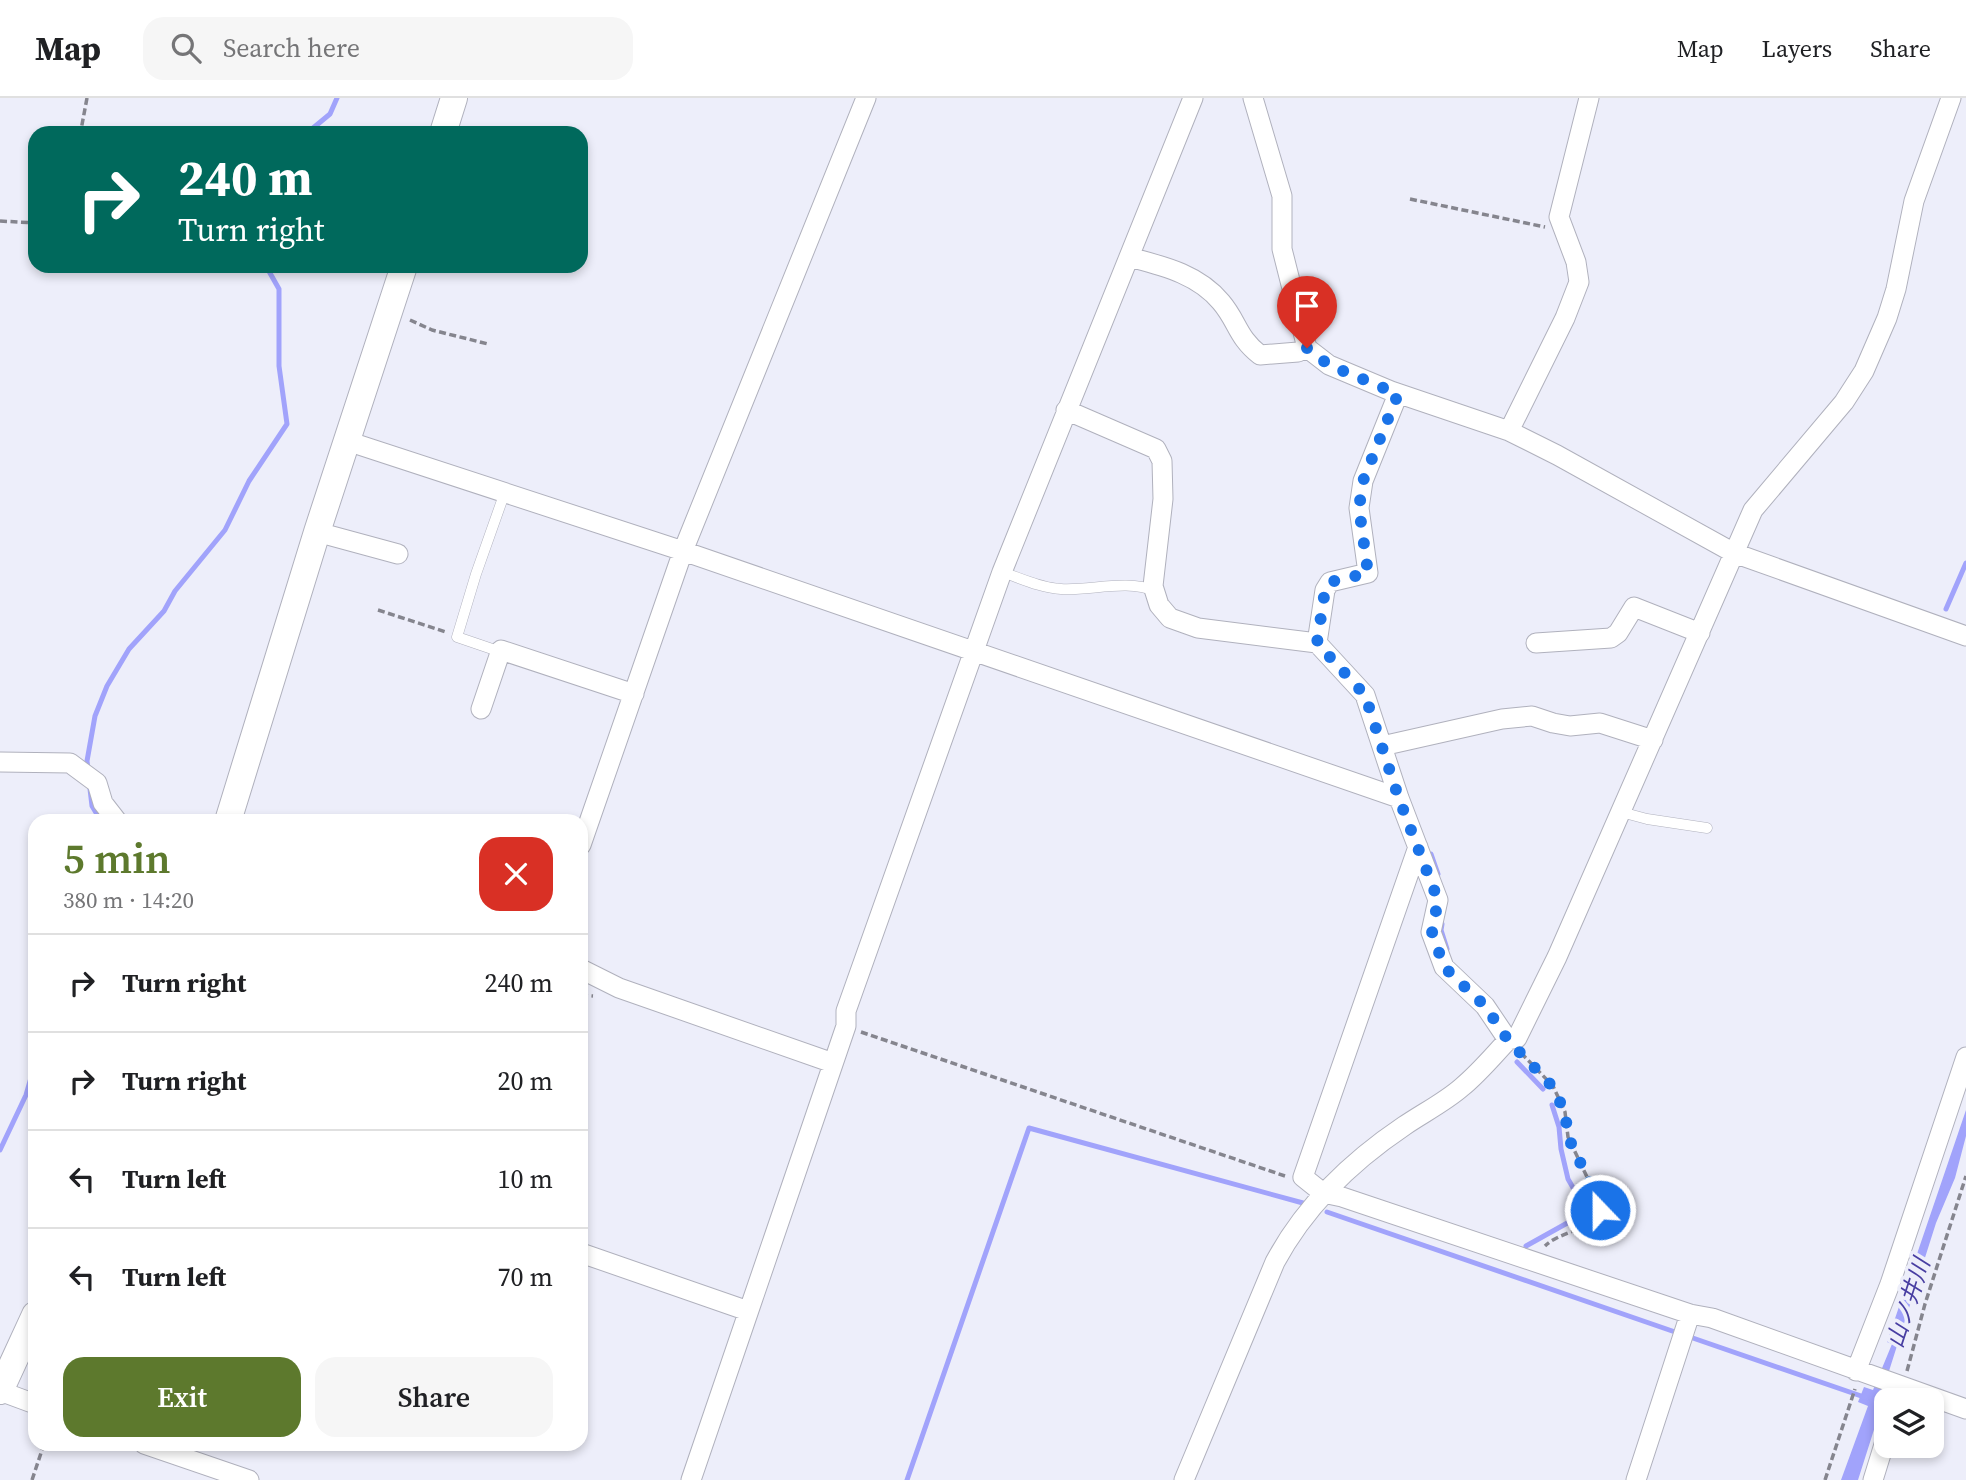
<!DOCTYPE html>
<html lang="en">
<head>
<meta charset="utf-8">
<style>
  :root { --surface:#fff; --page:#f6f6f6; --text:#202124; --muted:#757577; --line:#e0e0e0; --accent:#5d792d }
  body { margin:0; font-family:"Source Serif 4","Noto Sans JP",serif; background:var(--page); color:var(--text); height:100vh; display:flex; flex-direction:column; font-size:26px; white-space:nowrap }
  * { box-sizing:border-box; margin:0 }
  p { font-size:23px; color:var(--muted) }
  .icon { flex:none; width:38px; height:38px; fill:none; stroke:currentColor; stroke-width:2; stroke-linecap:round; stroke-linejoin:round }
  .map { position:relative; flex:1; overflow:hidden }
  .panel { position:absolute; left:28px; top:716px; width:560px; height:637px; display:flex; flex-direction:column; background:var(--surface); border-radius:21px; box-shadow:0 4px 10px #0003 }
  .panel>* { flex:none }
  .top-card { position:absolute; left:28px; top:28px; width:560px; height:147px; border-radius:21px; box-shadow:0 4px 10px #0003; background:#00695c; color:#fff; overflow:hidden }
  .controls { position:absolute; left:1874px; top:1290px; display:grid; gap:14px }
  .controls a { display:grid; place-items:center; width:70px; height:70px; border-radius:14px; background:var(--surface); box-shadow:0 4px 10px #0003; font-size:35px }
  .pin { position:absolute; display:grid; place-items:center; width:60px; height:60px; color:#fff; margin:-72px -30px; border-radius:50% 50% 50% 0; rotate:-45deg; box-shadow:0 0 7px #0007 }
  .pin .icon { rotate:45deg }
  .me { position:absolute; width:77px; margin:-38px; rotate:338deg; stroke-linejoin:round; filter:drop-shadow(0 0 5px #0008) }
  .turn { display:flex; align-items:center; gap:24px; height:147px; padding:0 35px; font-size:32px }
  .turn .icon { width:91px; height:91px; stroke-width:2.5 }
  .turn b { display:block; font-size:49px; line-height:60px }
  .round { display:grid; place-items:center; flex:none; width:74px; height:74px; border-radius:21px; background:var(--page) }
  .overview { display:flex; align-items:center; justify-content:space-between; height:119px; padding:0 35px }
  h1 { font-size:42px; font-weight:600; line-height:52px; color:var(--accent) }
  .primary-button { display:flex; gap:14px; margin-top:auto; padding:14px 35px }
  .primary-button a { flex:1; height:80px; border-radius:21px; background:var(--accent); color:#fff; font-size:28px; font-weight:600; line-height:80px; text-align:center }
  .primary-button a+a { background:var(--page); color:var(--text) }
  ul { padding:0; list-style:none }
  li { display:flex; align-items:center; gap:21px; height:98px; padding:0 35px; border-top:2px solid var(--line) }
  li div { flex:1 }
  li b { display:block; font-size:26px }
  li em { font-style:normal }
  header { display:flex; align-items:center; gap:42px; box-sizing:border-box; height:98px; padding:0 35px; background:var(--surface); border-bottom:2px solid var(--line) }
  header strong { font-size:33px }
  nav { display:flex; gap:38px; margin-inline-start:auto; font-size:24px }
  .search { width:490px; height:63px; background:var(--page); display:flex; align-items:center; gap:18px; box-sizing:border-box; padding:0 24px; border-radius:21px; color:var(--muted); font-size:26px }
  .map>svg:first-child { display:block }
  .water { fill:#a1a3fb }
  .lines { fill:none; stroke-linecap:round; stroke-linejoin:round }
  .stream { stroke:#a1a3fb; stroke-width:5 }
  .lane-casing { stroke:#b0b1bd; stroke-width:11 }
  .street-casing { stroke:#b0b1bd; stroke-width:21 }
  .secondary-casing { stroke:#b0b1bd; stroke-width:28 }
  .path { stroke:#85858e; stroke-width:3.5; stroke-dasharray:7 3.5; stroke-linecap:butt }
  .lane { stroke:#fff; stroke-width:10 }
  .street { stroke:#fff; stroke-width:19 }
  .secondary { stroke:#fff; stroke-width:26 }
  .route { stroke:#1a73e8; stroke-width:12; stroke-dasharray:0 21.6 }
  .labels { text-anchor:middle; stroke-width:7; stroke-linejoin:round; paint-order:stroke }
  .water-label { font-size:23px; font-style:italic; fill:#483ea2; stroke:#edeefa }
</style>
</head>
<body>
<header>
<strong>Map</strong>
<div class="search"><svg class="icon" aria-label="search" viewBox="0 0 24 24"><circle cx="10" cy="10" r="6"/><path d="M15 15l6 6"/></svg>Search here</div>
<nav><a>Map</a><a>Layers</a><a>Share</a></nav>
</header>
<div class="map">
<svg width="1966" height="1382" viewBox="0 0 1966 1382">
  <rect width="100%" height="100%" fill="#edeefa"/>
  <!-- water -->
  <path class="water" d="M 1966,1012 L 1966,1038 L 1955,1080 L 1936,1125 L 1876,1314 L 1879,1316 L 1858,1382 L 1841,1382 L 1868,1308 L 1858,1304 L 1864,1289 L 1873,1292 L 1892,1246 L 1887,1244 Z"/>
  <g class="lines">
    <!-- stream -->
    <path class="stream" d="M 307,35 L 330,16 L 337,0
      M 1946,511 L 1966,465
      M 88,671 L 87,663 L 95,618 L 107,588 L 129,551 L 164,513 L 175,493 L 225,432 L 249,383 L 287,326 L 279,268 L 279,191 L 266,168
      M 90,691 L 92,708 L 101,723
      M 1431,756 L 1438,776
      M 1442,826 L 1441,832 L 1447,851
      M 1517,964 L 1543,991
      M 0,1052 L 26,997 L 35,966
      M 1327,1114 L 1678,1235
      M 1526,1148 L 1587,1114 L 1568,1081 L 1561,1051 L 1559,1029 L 1552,1007
      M 1687,1238 L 1867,1300
      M 907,1382 L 1029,1030 L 1303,1105"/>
    <defs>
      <path id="lane" d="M 1002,474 C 1020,480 1041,490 1061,491 C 1090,493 1127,481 1155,493
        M 501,554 L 457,539 L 476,476 L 505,394
        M 1621,714 L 1647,721 L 1707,730"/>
      <path id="street" d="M 1253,0 L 1282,98 L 1282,151 L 1307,250 L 1329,267 L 1391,293 L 1509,333 L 1557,357 L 1734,455 L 1966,538
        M 1129,159 C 1163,168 1198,176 1221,204 C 1238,224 1237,239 1260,257 L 1298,254 L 1307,250
        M 1066,312 L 1156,351 L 1162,363 L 1163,401 L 1153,488 L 1159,507 L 1170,520 L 1198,530 L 1317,545 L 1365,597 L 1399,700 L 1438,802 L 1431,834 L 1444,869 L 1485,908 L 1508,942
        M 1509,333 L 1565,220 L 1579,184 L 1576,164 L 1559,119 L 1589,0
        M 347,343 L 683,453 L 1399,700
        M 317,434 L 398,456
        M 1317,545 L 1325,492 L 1330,484 L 1368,475 L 1359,410 L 1363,383 L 1398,296
        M 1536,545 L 1611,540 L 1618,535 L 1634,509 L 1700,535
        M 481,611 L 501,552 L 634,596
        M 1382,648 L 1502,621 L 1532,618 L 1553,625 L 1570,628 L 1600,625 L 1653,642
        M 0,664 L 70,665 L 97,685 L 103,705 L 117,723
        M 581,747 L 683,453 L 866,0
        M 1418,749 L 1303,1079 L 1323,1095 L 1342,1099 L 1690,1216 L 1712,1220 L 1966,1311
        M 581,871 L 619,890 L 833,965
        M 581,1155 L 748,1213
        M 1856,1273 L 1890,1186 L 1966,959
        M 0,1293 L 35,1306
        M 144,1346 L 249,1382
        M 691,1382 L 846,928 L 846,913 L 1002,474 L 1193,0
        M 1184,1382 L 1275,1164 C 1305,1108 1352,1063 1404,1028 C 1423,1015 1445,1004 1462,989 C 1479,975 1493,958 1508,942 L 1517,940 L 1557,859 L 1753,412 L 1844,304 L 1864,273 L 1887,220 L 1896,191 L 1914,103 L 1951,0
        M 1636,1382 L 1690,1216
        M 1873,1382 L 1886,1340"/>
      <path id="secondary" d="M 443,35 L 454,0
        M 228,723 L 317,434 L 404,168
        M 0,1293 L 35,1217"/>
    </defs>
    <!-- lane casing -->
    <use href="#lane" class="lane-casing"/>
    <!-- street casing -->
    <use href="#street" class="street-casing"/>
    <!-- secondary casing -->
    <use href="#secondary" class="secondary-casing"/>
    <!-- path -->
    <path class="path" d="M 87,0 L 81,32 L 187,35
      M 1410,101 L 1545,129
      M 0,123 L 35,125
      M 410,222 L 432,232 L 488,246
      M 378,512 L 446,534
      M 581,897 L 593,898
      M 861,934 L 1285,1078
      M 1521,955 L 1553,988 L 1565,1014 L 1568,1039 L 1598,1102 L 1600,1112 C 1591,1133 1560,1133 1545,1148
      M 1907,1273 L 1925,1206 L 1966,1078
      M 32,1382 L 44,1346
      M 1825,1382 L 1855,1291"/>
    <!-- lane -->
    <use href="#lane" class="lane"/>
    <!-- street -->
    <use href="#street" class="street"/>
    <!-- secondary -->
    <use href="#secondary" class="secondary"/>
  </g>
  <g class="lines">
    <!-- route -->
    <path class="route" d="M 1307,250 L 1329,267 L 1398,296 L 1363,383 L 1359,410 L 1368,475 L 1330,484 L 1325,492 L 1317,545 L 1365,597 L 1399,701 L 1438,802 L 1432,834 L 1444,869 L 1485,908 L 1508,942 L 1552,988 L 1565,1014 L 1568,1039 L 1598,1102 L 1600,1112"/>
  </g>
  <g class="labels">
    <!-- water labels -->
    <g class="water-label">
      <text transform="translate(1908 1205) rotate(-72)" y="8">山ノ井川</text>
    </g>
  </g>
</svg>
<div class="controls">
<a><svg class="icon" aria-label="layers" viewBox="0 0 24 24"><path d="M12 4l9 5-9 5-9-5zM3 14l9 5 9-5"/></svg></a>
</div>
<div class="pin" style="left:1307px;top:250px;background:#d93025"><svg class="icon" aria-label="arrive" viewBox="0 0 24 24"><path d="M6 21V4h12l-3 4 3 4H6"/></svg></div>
<svg class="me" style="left:1600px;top:1112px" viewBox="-20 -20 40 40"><circle r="17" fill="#1a73e8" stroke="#fff" stroke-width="3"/><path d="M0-11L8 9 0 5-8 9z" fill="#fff"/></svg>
<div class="top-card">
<div class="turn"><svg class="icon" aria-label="right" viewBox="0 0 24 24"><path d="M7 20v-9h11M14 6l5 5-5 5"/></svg><div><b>240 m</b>Turn right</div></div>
</div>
<section class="panel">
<div class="overview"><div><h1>5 min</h1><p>380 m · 14:20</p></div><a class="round" style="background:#d93025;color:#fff"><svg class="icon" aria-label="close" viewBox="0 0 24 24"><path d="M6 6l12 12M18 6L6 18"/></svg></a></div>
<ul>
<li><svg class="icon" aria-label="right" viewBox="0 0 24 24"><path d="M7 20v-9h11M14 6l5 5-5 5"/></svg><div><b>Turn right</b></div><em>240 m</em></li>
<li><svg class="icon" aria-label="right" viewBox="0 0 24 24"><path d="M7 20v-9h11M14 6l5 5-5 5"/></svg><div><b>Turn right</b></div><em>20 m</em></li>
<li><svg class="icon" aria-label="left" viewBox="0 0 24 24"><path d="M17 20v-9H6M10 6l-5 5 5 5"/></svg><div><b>Turn left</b></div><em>10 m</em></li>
<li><svg class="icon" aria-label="left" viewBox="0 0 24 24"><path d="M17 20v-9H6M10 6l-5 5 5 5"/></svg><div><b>Turn left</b></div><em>70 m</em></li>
</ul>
<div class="primary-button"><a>Exit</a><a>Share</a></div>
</section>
</div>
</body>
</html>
